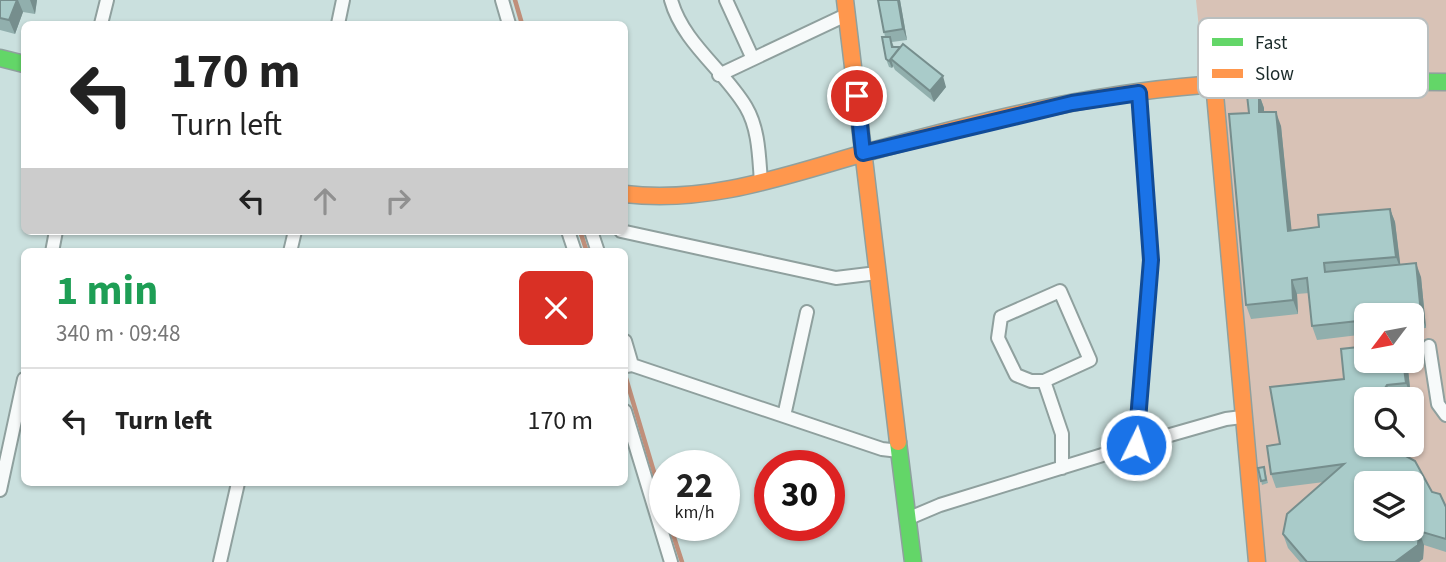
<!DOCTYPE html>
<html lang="en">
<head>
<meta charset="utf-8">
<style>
  :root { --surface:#fff; --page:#f6f6f6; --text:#222; --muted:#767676; --line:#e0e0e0 }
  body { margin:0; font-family:"Source Sans 3",sans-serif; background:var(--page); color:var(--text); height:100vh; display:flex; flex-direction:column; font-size:26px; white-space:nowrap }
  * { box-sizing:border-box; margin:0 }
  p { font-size:23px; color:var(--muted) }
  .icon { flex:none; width:38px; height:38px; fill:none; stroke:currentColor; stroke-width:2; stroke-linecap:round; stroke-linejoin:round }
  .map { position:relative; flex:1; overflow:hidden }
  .sheet { position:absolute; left:21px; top:248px; width:607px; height:238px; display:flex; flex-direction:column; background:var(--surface); border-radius:10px; box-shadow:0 2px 5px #0004 }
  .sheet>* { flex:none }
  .banner { position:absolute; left:21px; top:21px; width:607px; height:214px; border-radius:10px; box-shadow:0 2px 5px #0004; background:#fff; color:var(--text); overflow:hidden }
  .needle { width:46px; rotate:238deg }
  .buttons { position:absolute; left:1354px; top:303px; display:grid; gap:14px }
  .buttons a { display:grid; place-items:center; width:70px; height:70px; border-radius:10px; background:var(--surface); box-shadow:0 2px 5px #0004; font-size:35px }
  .speed { position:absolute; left:649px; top:450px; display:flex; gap:14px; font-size:35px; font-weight:700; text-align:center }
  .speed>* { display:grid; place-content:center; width:91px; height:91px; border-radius:50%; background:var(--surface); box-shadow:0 2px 5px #0004; line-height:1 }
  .speed small { font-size:18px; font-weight:400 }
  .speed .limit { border:10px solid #d22; background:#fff; color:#111 }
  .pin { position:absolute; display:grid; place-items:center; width:60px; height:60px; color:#fff; margin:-30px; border:4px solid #fff; border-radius:50%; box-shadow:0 2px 7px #0007 }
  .me { position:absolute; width:77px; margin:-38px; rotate:4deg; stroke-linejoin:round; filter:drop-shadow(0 0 5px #0008) }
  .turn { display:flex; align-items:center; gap:24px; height:147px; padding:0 35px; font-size:32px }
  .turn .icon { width:91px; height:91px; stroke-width:2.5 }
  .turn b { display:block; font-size:49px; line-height:60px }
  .lanes { display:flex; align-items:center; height:66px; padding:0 35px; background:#0003; justify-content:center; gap:35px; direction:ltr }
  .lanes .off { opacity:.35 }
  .round { display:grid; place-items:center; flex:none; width:74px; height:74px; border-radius:10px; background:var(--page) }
  .summary { display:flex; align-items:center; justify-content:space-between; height:119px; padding:0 35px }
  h1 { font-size:42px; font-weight:700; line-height:52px; color:#1e9e55 }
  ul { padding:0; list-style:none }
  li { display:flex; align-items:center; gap:21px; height:105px; padding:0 35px; border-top:2px solid var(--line) }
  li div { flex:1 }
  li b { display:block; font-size:26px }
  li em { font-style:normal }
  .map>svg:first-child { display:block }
  .green { fill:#d8c2b6; fill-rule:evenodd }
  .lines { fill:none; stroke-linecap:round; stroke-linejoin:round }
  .stream { stroke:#c08f7a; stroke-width:4.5 }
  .street-casing { stroke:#8fa09e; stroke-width:16 }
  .fast-casing { stroke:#8fa09e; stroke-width:19 }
  .slow-casing { stroke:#8fa09e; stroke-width:19 }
  .street { stroke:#f7fafa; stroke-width:12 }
  .fast { stroke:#63d668; stroke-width:16 }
  .slow { stroke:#ff974d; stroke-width:16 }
  .wall { fill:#91afad }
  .shaded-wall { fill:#768e8d }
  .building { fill:#a9cbc9; stroke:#768e8d; stroke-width:2; fill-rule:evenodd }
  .route-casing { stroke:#114b97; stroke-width:18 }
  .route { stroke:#1a73e8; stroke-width:12 }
  .key { fill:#fff; stroke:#babfbf; stroke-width:2 }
  .key-label { font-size:19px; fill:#1a2a29 }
</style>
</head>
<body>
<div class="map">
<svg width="1446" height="562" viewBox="0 0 1446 562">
  <rect width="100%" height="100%" fill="#cae0de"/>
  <!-- green -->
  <path class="green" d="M 1196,0 L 1446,0 L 1446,562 L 1256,562 ZM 1367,315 L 1412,315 L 1412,360 L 1367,360 ZM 1367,399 L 1412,399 L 1412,444 L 1367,444 ZM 1367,483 L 1412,483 L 1412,528 L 1367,528 Z"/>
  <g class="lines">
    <!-- stream -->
    <path class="stream" d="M 515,0 L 522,24
      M 580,231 L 587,252
      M 625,375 L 665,509
      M 670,525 L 682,562"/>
    <defs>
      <path id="street" d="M 502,0 L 509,24
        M 671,0 C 683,43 724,70 746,107 C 759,129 759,157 761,182
        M 726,0 L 753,59
        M 101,24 L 107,0
        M 338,24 L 343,0
        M 719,75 L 846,15
        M 1139,94 L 1151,260 L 1135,445 L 1226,419 L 1242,417
        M 568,231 L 575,252
        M 591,231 L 598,252
        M 621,231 L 836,278 L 877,273
        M 52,252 L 56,231
        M 290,252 L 295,231
        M 625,341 L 632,365 L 626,366
        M 1429,346 L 1438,404 L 1446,415
        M 632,365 L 882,449 L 899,451
        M 1044,381 L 1031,381 L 1016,375 L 998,338 L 1001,317 L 1060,291 L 1090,360 L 1044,381 L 1062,434 L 1062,468
        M 625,411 L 671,562
        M 784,416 L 807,312
        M 0,490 L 24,379
        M 907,519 L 940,505 L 1135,445
        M 220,562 L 238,483"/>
      <path id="fast" d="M 0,58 L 24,64
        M 1220,84 L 1304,81 L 1446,82
        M 898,442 L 913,562"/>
      <path id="slow" d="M 845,0 L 898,442
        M 1214,83 L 1257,562
        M 625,194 C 718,205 802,169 890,146 C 998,117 1108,90 1220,84"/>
    </defs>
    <!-- street casing -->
    <use href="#street" class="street-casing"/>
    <!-- fast casing -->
    <use href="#fast" class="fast-casing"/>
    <!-- slow casing -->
    <use href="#slow" class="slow-casing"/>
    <!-- street -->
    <use href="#street" class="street"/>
    <!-- fast -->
    <use href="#fast" class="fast"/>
    <!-- slow -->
    <use href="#slow" class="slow"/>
  </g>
  <!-- wall -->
  <path class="wall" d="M 0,0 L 37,0 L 35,14 L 23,12 L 15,34 L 0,30 Z
    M 878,0 L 900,0 L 907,40 L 892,42 L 894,47 L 946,87 L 934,102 L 895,70 L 893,66 L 892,68 L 889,67 L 886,59 L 885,37 Z
    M 1259,94 L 1264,108 L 1264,112 L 1281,126 L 1291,230 L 1319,227 L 1390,209 L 1395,222 L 1400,265 L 1421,277 L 1426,328 L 1412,329 L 1412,315 L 1367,315 L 1367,334 L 1317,340 L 1312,326 L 1309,293 L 1297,294 L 1298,314 L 1251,319 L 1246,305 Z
    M 1407,360 L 1411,397 L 1393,399 L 1367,399 L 1367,444 L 1402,447 L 1405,455 L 1432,492 L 1446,507 L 1446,552 L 1424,545 L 1423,559 L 1419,562 L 1300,562 L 1288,548 L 1283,534 L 1324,482 L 1276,488 L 1271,474 L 1280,444 L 1344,379 Z
    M 1265,470 L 1268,483 L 1262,485 L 1261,481 Z"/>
  <!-- shaded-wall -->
  <path class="shaded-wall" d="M 17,0 L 18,0 L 23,12 L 15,34 L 9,20 Z
    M 30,0 L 37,0 L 35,14 Z
    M 898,0 L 900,0 L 907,40 L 903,29 Z
    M 890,37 L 895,54 L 891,59 L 893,66 L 892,68 L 889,61 L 892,47 Z
    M 943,76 L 946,87 L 934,102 L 930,91 Z
    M 1259,94 L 1264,108 L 1264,126 L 1259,112 Z
    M 1276,112 L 1281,126 L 1293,244 L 1288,231 Z
    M 1390,209 L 1395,222 L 1401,270 L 1396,257 Z
    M 1416,263 L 1421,277 L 1426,328 L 1421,314 Z
    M 1292,280 L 1297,294 L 1298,314 L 1293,300 Z
    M 1403,360 L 1407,360 L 1411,397 L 1406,383 Z
    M 1387,385 L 1392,399 L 1378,399 Z
    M 1419,531 L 1424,545 L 1423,559 L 1419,562 L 1395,562 Z"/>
  <!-- building -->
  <path class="building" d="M 0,0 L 17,0 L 9,20 L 0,18 Z
    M 878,0 L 898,0 L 903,29 L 884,32 Z
    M 882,37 L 890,37 L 892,47 L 900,47 L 889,61 L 886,59 Z
    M 903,44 L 943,76 L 930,91 L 891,59 Z
    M 1259,94 L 1259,112 L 1276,112 L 1288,231 L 1319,227 L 1318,215 L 1390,209 L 1396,257 L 1324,263 L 1325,272 L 1416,263 L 1421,314 L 1367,315 L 1367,320 L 1312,326 L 1307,278 L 1292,280 L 1293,300 L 1246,305 L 1229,114 L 1249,113 L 1247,95 Z
    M 1367,346 L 1367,360 L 1403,360 L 1406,383 L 1387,385 L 1378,399 L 1367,399 L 1367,444 L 1399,444 L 1402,447 L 1402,454 L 1415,461 L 1432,492 L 1440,494 L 1446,507 L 1446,539 L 1419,531 L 1418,545 L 1395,562 L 1307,562 L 1283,534 L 1287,514 L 1344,464 L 1271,474 L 1267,446 L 1280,444 L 1270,387 L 1344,379 L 1341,349 ZM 1367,483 L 1412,483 L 1412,528 L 1367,528 Z
    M 1264,467 L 1266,480 L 1261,481 L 1258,468 Z"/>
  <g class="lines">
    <defs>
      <path id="route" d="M 857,96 L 863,153 L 1072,103 L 1139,93 L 1151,260 L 1136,445"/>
    </defs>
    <!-- route casing -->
    <use href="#route" class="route-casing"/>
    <!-- route -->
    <use href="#route" class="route"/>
  </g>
  <!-- legend -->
  <rect x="1198" y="18" width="230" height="80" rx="10" class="key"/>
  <rect x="1212" y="38" width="31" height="8" fill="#63d668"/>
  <rect x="1212" y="69" width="31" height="9" fill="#ff974d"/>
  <g class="key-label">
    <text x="1255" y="49">Fast</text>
    <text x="1255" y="80">Slow</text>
  </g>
</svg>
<div class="buttons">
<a><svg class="needle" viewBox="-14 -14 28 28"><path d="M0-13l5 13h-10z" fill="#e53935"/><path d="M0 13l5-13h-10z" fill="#767676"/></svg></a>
<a><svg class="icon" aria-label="search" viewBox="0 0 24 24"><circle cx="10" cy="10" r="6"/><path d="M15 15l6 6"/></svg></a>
<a><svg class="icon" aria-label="layers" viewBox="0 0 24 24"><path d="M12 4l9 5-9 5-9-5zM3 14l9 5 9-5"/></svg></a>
</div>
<div class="speed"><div>22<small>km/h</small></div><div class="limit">30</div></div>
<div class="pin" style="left:857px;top:96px;background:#d93025"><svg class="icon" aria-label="arrive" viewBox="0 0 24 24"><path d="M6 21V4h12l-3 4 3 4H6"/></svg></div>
<svg class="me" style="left:1136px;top:445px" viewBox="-20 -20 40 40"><circle r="17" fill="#1a73e8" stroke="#fff" stroke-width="3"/><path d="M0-11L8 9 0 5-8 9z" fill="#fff"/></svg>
<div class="banner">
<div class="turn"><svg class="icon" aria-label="left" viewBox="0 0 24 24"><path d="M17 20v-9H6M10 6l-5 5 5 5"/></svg><div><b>170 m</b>Turn left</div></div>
<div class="lanes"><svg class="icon" aria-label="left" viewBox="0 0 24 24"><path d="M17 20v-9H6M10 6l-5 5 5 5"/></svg><svg class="icon off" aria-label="ahead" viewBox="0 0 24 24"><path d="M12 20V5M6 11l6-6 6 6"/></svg><svg class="icon off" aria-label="right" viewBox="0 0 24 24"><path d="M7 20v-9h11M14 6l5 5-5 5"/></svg></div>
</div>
<section class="sheet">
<div class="summary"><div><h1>1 min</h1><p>340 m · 09:48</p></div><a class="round" style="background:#d93025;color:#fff"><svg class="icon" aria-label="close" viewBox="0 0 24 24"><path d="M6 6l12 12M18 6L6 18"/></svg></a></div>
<ul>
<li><svg class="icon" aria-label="left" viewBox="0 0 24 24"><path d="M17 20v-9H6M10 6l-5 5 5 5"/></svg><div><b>Turn left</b></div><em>170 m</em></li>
</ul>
</section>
</div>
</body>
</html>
